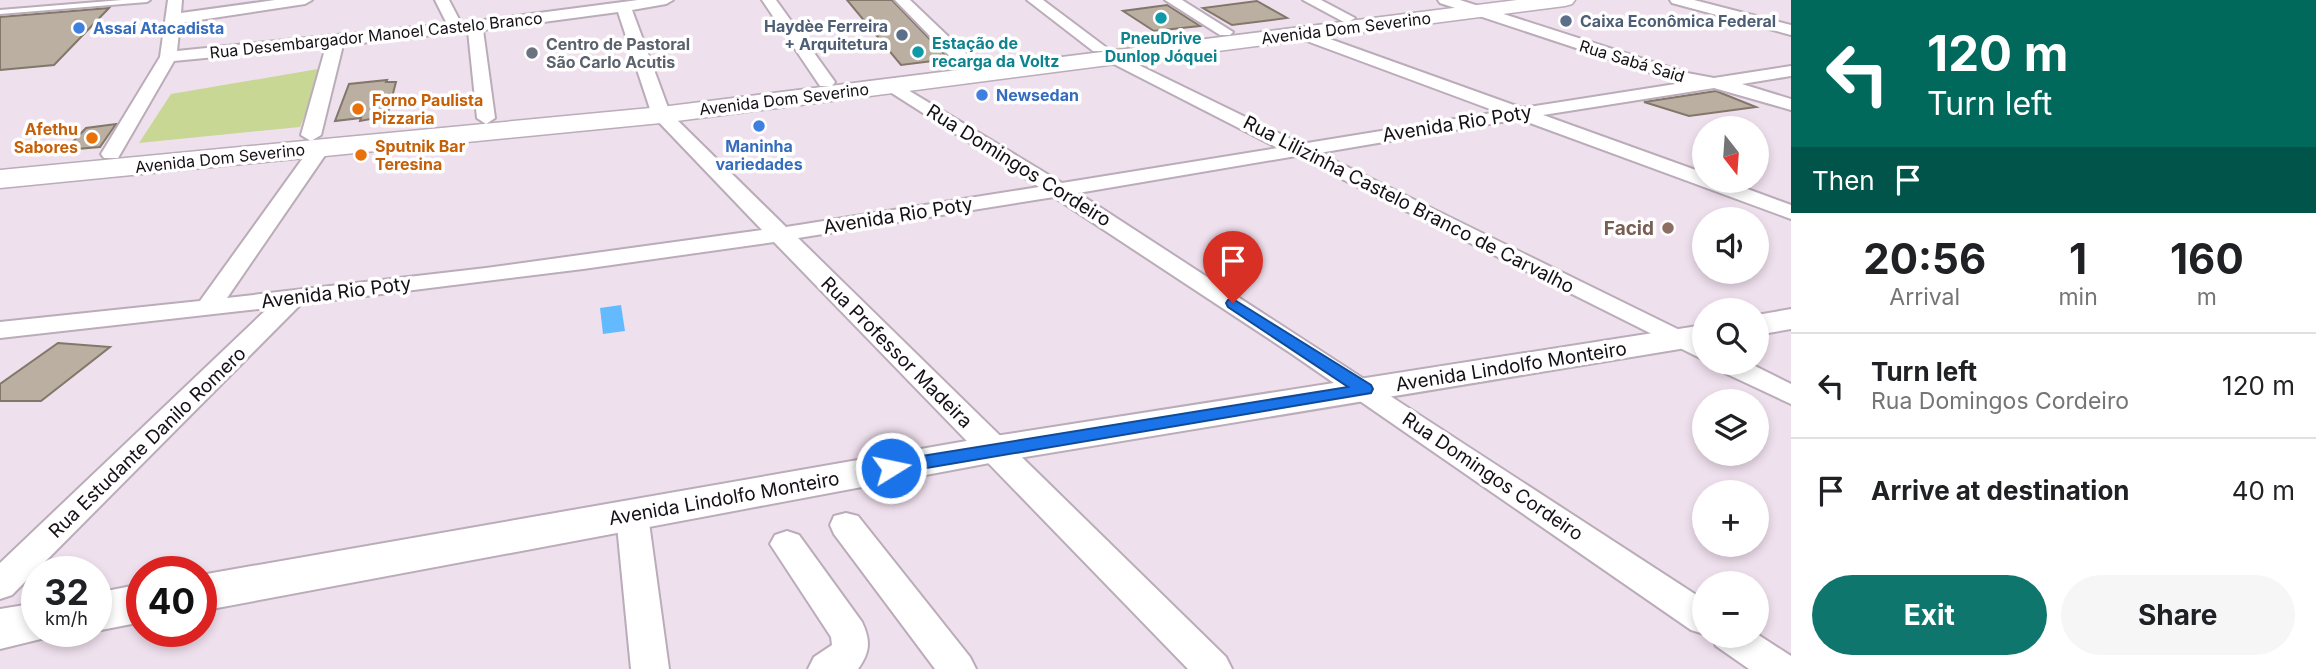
<!DOCTYPE html>
<html lang="en">
<head>
<meta charset="utf-8">
<style>
  :root { --surface:#fff; --page:#f6f6f6; --text:#202124; --muted:#757577; --line:#e0e0e0; --accent:#0f766e }
  body { margin:0; font-family:Inter,sans-serif; background:var(--page); color:var(--text); height:100vh; display:flex; flex-direction:column; font-size:26px; white-space:nowrap }
  * { box-sizing:border-box; margin:0 }
  p { font-size:23px; color:var(--muted) }
  .icon { flex:none; width:38px; height:38px; fill:none; stroke:currentColor; stroke-width:2; stroke-linecap:round; stroke-linejoin:round }
  .map { position:relative; flex:1; overflow:hidden }
  .side { display:flex; flex-direction:column; background:var(--surface); width:525px }
  .side>* { flex:none }
  .banner { background:#00695c; color:#fff; overflow:hidden }
  .needle { width:46px; rotate:163deg }
  .fabs { position:absolute; left:1692px; top:116px; display:grid; gap:14px }
  .fabs a { display:grid; place-items:center; width:77px; height:77px; border-radius:50%; background:var(--surface); box-shadow:0 4px 10px #0003; font-size:35px }
  .speed { position:absolute; left:21px; top:556px; display:flex; gap:14px; font-size:35px; font-weight:700; text-align:center }
  .speed>* { display:grid; place-content:center; width:91px; height:91px; border-radius:50%; background:var(--surface); box-shadow:0 4px 10px #0003; line-height:1 }
  .speed small { font-size:18px; font-weight:400 }
  .speed .limit { border:10px solid #d22; background:#fff; color:#111 }
  .pin { position:absolute; display:grid; place-items:center; width:60px; height:60px; color:#fff; margin:-72px -30px; border-radius:50% 50% 50% 0; rotate:-45deg; box-shadow:0 0 7px #0007 }
  .pin .icon { rotate:45deg }
  .me { position:absolute; width:77px; margin:-38px; rotate:80deg; stroke-linejoin:round; filter:drop-shadow(0 0 5px #0008) }
  .turn { display:flex; align-items:center; gap:24px; height:147px; padding:0 21px; font-size:32px }
  .turn .icon { width:91px; height:91px; stroke-width:2.5 }
  .turn b { display:block; font-size:49px; line-height:60px }
  .then { display:flex; align-items:center; height:66px; padding:0 21px; background:#0003; gap:14px; font-size:26px }
  .eta { display:flex; justify-content:space-evenly; align-items:center; height:119px; text-align:center }
  .eta b { font-size:42px; font-weight:700; line-height:49px }
  .cta { display:flex; gap:14px; margin-top:auto; padding:14px 21px }
  .cta a { flex:1; height:80px; border-radius:42px; background:var(--accent); color:#fff; font-size:28px; font-weight:700; line-height:80px; text-align:center }
  .cta a+a { background:var(--page); color:var(--text) }
  ul { padding:0; list-style:none }
  li { display:flex; align-items:center; gap:21px; height:105px; padding:0 21px; border-top:2px solid var(--line) }
  li div { flex:1 }
  li b { display:block; font-size:26px }
  li em { font-style:normal }
  main { display:flex; flex:1; min-height:0 }
  .map>svg:first-child { display:block }
  .green { fill:#c8d794 }
  .water { fill:#63bafe }
  .building { fill:#baafa1; stroke:#82776a; stroke-width:2 }
  .lines { fill:none; stroke-linecap:round; stroke-linejoin:round }
  .service-casing { stroke:#baacb8; stroke-width:4 }
  .minor-casing { stroke:#baacb8; stroke-width:4 }
  .tertiary-casing { stroke:#baacb8; stroke-width:4 }
  .secondary-casing { stroke:#baacb8; stroke-width:3 }
  .service { fill:#fff; fill-rule:evenodd }
  .minor { fill:#fff; fill-rule:evenodd }
  .tertiary { fill:#fff; fill-rule:evenodd }
  .secondary { fill:#fff; fill-rule:evenodd }
  .route { fill:#1a73e8; stroke:#114b97; stroke-width:2 }
  .culture-dot { fill:#0f9aa8; stroke:#fff; stroke-width:2.5 }
  .service-dot { fill:#5c6f8a; stroke:#fff; stroke-width:2.5 }
  .shop-dot { fill:#3f7fe0; stroke:#fff; stroke-width:2.5 }
  .worship-dot { fill:#6b7280; stroke:#fff; stroke-width:2.5 }
  .food-dot { fill:#e8710a; stroke:#fff; stroke-width:2.5 }
  .education-dot { fill:#8d6e63; stroke:#fff; stroke-width:2.5 }
  .labels { text-anchor:middle; stroke-width:7; stroke-linejoin:round; paint-order:stroke }
  .far-service-label { font-size:16px; font-weight:bold; fill:#4e5e75; stroke:#fff; text-anchor:start }
  .far-shop-label { font-size:16px; font-weight:bold; fill:#366cbe; stroke:#fff; text-anchor:start }
  .far-street-label { font-size:16px; fill:#151015; stroke:#fff }
  .far-culture-label { font-size:16px; font-weight:bold; fill:#0d838f; stroke:#fff }
  .far-worship-label { font-size:16px; font-weight:bold; fill:#5b616d; stroke:#fff; text-anchor:start }
  .far-food-label { font-size:16px; font-weight:bold; fill:#c56008; stroke:#fff; text-anchor:start }
  .street-label { font-size:19px; fill:#151015; stroke:#fff }
  .education-label { font-size:19px; font-weight:bold; fill:#785e54; stroke:#fff; text-anchor:end }
</style>
</head>
<body>
<main>
<div class="map">
<svg width="1791" height="669" viewBox="0 0 1791 669">
  <rect width="100%" height="100%" fill="#efe0ed"/>
  <!-- green -->
  <path class="green" d="M 324,68 L 300,127 L 139,143 L 171,94 Z"/>
  <!-- water -->
  <path class="water" d="M 621,305 L 625,331 L 603,334 L 600,308 Z"/>
  <!-- building -->
  <path class="building" d="M 847,0 L 892,0 L 949,59 L 901,65 Z
    M 1257,1 L 1287,18 L 1232,25 L 1203,8 Z
    M 1167,5 L 1200,26 L 1154,31 L 1123,11 Z
    M 109,8 L 54,65 L 0,70 L 0,17 Z
    M 387,80 L 386,82 L 396,82 L 387,116 L 360,121 L 361,118 L 335,121 L 349,84 Z
    M 1716,91 L 1756,107 L 1689,116 L 1644,102 Z
    M 116,124 L 100,147 L 65,150 L 86,128 Z
    M 58,343 L 110,347 L 41,401 L 0,401 L 0,384 Z"/>
  <g class="lines">
    <defs>
      <path id="service" d="M 122,0 L 150,0 L 147,2 L 0,14 L 0,10 Z"/>
      <path id="minor" d="M 168,0 L 182,0 L 181,13 L 275,0 L 312,0 L 305,4 L 180,23 L 177,51 L 447,24 L 435,0 L 449,0 L 461,23 L 638,0 L 673,0 L 666,4 L 632,10 L 670,113 L 786,227 L 1039,187 L 887,90 L 884,86 L 887,82 L 893,81 L 1062,183 L 1278,148 L 1106,60 L 1104,57 L 1106,54 L 1112,52 L 1301,144 L 1498,112 L 1296,37 L 1294,34 L 1296,31 L 1302,29 L 1522,108 L 1682,83 L 1440,3 L 1438,0 L 1460,0 L 1687,73 L 1714,78 L 1791,66 L 1791,76 L 1742,84 L 1791,99 L 1791,110 L 1714,88 L 1543,115 L 1704,173 L 1704,180 L 1723,180 L 1791,205 L 1791,219 L 1519,119 L 1319,153 L 1704,342 L 1704,360 L 1296,156 L 1078,193 L 1704,600 L 1704,634 L 1691,630 L 1292,354 L 1054,197 L 798,238 L 1226,657 L 1232,669 L 1188,669 L 774,242 L 583,269 L 301,304 L 12,595 L 0,599 L 0,563 L 268,308 L 0,338 L 0,322 L 200,301 L 313,144 L 327,144 L 330,148 L 227,298 L 486,268 L 762,230 L 652,115 L 618,12 L 483,30 L 495,118 L 486,124 L 477,118 L 468,31 L 343,45 L 321,135 L 311,141 L 301,135 L 326,46 L 174,61 L 118,158 L 104,158 L 101,154 L 160,57 Z
        M 762,0 L 776,0 L 835,82 L 832,86 L 820,86 Z
        M 895,0 L 910,0 L 973,60 L 975,64 L 973,68 L 961,68 Z
        M 1027,0 L 1043,0 L 1107,48 L 1105,51 L 1093,51 Z
        M 1165,0 L 1182,0 L 1233,32 L 1230,35 L 1220,35 Z
        M 1303,0 L 1321,0 L 1355,18 L 1347,23 L 1342,21 Z
        M 1670,0 L 1694,0 L 1791,25 L 1791,35 L 1672,3 Z
        M 1711,362 L 1747,362 L 1791,384 L 1791,404 L 1714,368 Z
        M 632,503 L 644,506 L 648,515 L 669,669 L 631,669 L 616,515 L 620,506 Z
        M 846,513 L 858,516 L 970,657 L 976,669 L 935,669 L 834,534 L 830,525 L 834,516 Z
        M 787,531 L 799,535 L 862,622 C 871,641 870,652 858,669 L 808,669 L 814,657 L 832,645 L 831,637 L 770,544 L 775,535 Z
        M 1757,634 L 1791,656 L 1791,669 L 1749,669 L 1716,646 L 1711,635 Z"/>
      <path id="tertiary" d="M 1791,309 L 1791,329 L 1757,335 L 1757,315 Z
        M 1704,325 L 1704,345 L 995,462 L 201,611 L 201,575 L 995,436 Z
        M 142,584 L 142,622 L 96,631 L 96,593 Z
        M 37,603 L 37,632 L 55,632 L 53,636 L 0,649 L 0,609 Z"/>
      <path id="secondary" d="M 1517,0 L 1575,0 L 1572,4 L 1565,6 L 661,123 L 0,188 L 0,170 L 661,107 Z"/>
    </defs>
    <!-- service casing -->
    <use href="#service" class="service-casing"/>
    <!-- minor casing -->
    <use href="#minor" class="minor-casing"/>
    <!-- tertiary casing -->
    <use href="#tertiary" class="tertiary-casing"/>
    <!-- secondary casing -->
    <use href="#secondary" class="secondary-casing"/>
    <!-- service -->
    <use href="#service" class="service"/>
    <!-- minor -->
    <use href="#minor" class="minor"/>
    <!-- tertiary -->
    <use href="#tertiary" class="tertiary"/>
    <!-- secondary -->
    <use href="#secondary" class="secondary"/>
  </g>
  <!-- route -->
  <path class="route" d="M 1233,299 L 1371,385 L 1373,389 L 1371,393 L 891,474 L 885,472 L 882,468 L 885,463 L 891,461 L 1348,387 L 1228,307 L 1226,303 L 1228,300 Z"/>
  <!-- markers -->
  <g class="culture-dot">
    <circle cx="1161" cy="18" r="7"/>
    <circle cx="918" cy="52" r="7"/>
  </g>
  <g class="service-dot">
    <circle cx="1566" cy="21" r="7"/>
    <circle cx="902" cy="35" r="7"/>
  </g>
  <g class="shop-dot">
    <circle cx="79" cy="28" r="7"/>
    <circle cx="982" cy="95" r="7"/>
    <circle cx="759" cy="126" r="7"/>
  </g>
  <circle class="worship-dot" cx="532" cy="53" r="7"/>
  <g class="food-dot">
    <circle cx="358" cy="109" r="7"/>
    <circle cx="92" cy="138" r="7"/>
    <circle cx="361" cy="155" r="7"/>
  </g>
  <circle class="education-dot" cx="1668" cy="228" r="7"/>
  <g class="labels">
    <!-- far-service labels -->
    <g class="far-service-label">
      <text x="1580" y="27">Caixa Econômica Federal</text>
      <text x="888" y="32" text-anchor="end">Haydèe Ferreira<tspan x="888" dy="18">+ Arquitetura</tspan></text>
    </g>
    <!-- far-shop labels -->
    <g class="far-shop-label">
      <text x="93" y="34">Assaí Atacadista</text>
      <text x="996" y="101">Newsedan</text>
      <text x="759" y="152" text-anchor="middle">Maninha<tspan x="759" dy="18">variedades</tspan></text>
    </g>
    <!-- far-street labels -->
    <g class="far-street-label">
      <text transform="translate(1346 28) rotate(-7)" y="6">Avenida Dom Severino</text>
      <text transform="translate(376 35) rotate(-6)" y="6">Rua Desembargador Manoel Castelo Branco</text>
      <text transform="translate(1632 61) rotate(17)" y="6">Rua Sabá Said</text>
      <text transform="translate(784 99) rotate(-7)" y="6">Avenida Dom Severino</text>
      <text transform="translate(220 158) rotate(-6)" y="6">Avenida Dom Severino</text>
    </g>
    <!-- far-culture labels -->
    <g class="far-culture-label">
      <text x="1161" y="44">PneuDrive<tspan x="1161" dy="18">Dunlop Jóquei</tspan></text>
      <text x="932" y="49" text-anchor="start">Estação de<tspan x="932" dy="18">recarga da Voltz</tspan></text>
    </g>
    <!-- far-worship labels -->
    <g class="far-worship-label">
      <text x="546" y="50">Centro de Pastoral<tspan x="546" dy="18">São Carlo Acutis</tspan></text>
    </g>
    <!-- far-food labels -->
    <g class="far-food-label">
      <text x="372" y="106">Forno Paulista<tspan x="372" dy="18">Pizzaria</tspan></text>
      <text x="78" y="135" text-anchor="end">Afethu<tspan x="78" dy="18">Sabores</tspan></text>
      <text x="375" y="152">Sputnik Bar<tspan x="375" dy="18">Teresina</tspan></text>
    </g>
    <!-- street labels -->
    <g class="street-label">
      <text transform="translate(1457 123) rotate(-9)" y="7">Avenida Rio Poty</text>
      <text transform="translate(1019 165) rotate(32)" y="7">Rua Domingos Cordeiro</text>
      <text transform="translate(1409 204) rotate(27)" y="7">Rua Lilizinha Castelo Branco de Carvalho</text>
      <text transform="translate(898 215) rotate(-9)" y="7">Avenida Rio Poty</text>
      <text transform="translate(336 292) rotate(-7)" y="7">Avenida Rio Poty</text>
      <text transform="translate(897 352) rotate(45)" y="7">Rua Professor Madeira</text>
      <text transform="translate(1511 366) rotate(-9)" y="7">Avenida Lindolfo Monteiro</text>
      <text transform="translate(147 442) rotate(-44)" y="7">Rua Estudante Danilo Romero</text>
      <text transform="translate(1493 476) rotate(34)" y="7">Rua Domingos Cordeiro</text>
      <text transform="translate(724 498) rotate(-10)" y="7">Avenida Lindolfo Monteiro</text>
    </g>
    <!-- education labels -->
    <g class="education-label">
      <text x="1654" y="235">Facid</text>
    </g>
  </g>
</svg>
<div class="fabs">
<a><svg class="needle" viewBox="-14 -14 28 28"><path d="M0-13l5 13h-10z" fill="#e53935"/><path d="M0 13l5-13h-10z" fill="#757577"/></svg></a>
<a><svg class="icon" aria-label="sound" viewBox="0 0 24 24"><path d="M4 9h4l5-4v14l-5-4H4zM17 9q2 3 0 6"/></svg></a>
<a><svg class="icon" aria-label="search" viewBox="0 0 24 24"><circle cx="10" cy="10" r="6"/><path d="M15 15l6 6"/></svg></a>
<a><svg class="icon" aria-label="layers" viewBox="0 0 24 24"><path d="M12 4l9 5-9 5-9-5zM3 14l9 5 9-5"/></svg></a>
<a>+</a>
<a>−</a>
</div>
<div class="speed"><div>32<small>km/h</small></div><div class="limit">40</div></div>
<div class="pin" style="left:1233px;top:303px;background:#d93025"><svg class="icon" aria-label="arrive" viewBox="0 0 24 24"><path d="M6 21V4h12l-3 4 3 4H6"/></svg></div>
<svg class="me" style="left:891px;top:468px" viewBox="-20 -20 40 40"><circle r="17" fill="#1a73e8" stroke="#fff" stroke-width="3"/><path d="M0-11L8 9 0 5-8 9z" fill="#fff"/></svg>
</div>
<section class="side">
<div class="banner">
<div class="turn"><svg class="icon" aria-label="left" viewBox="0 0 24 24"><path d="M17 20v-9H6M10 6l-5 5 5 5"/></svg><div><b>120 m</b>Turn left</div></div>
<div class="then">Then<svg class="icon" aria-label="arrive" viewBox="0 0 24 24"><path d="M6 21V4h12l-3 4 3 4H6"/></svg></div>
</div>
<div class="eta">
<div><b>20:56</b><p>Arrival</p></div>
<div><b>1</b><p>min</p></div>
<div><b>160</b><p>m</p></div>
</div>
<ul>
<li><svg class="icon" aria-label="left" viewBox="0 0 24 24"><path d="M17 20v-9H6M10 6l-5 5 5 5"/></svg><div><b>Turn left</b><p>Rua Domingos Cordeiro</p></div><em>120 m</em></li>
<li><svg class="icon" aria-label="arrive" viewBox="0 0 24 24"><path d="M6 21V4h12l-3 4 3 4H6"/></svg><div><b>Arrive at destination</b></div><em>40 m</em></li>
</ul>
<div class="cta"><a>Exit</a><a>Share</a></div>
</section>
</main>
</body>
</html>
